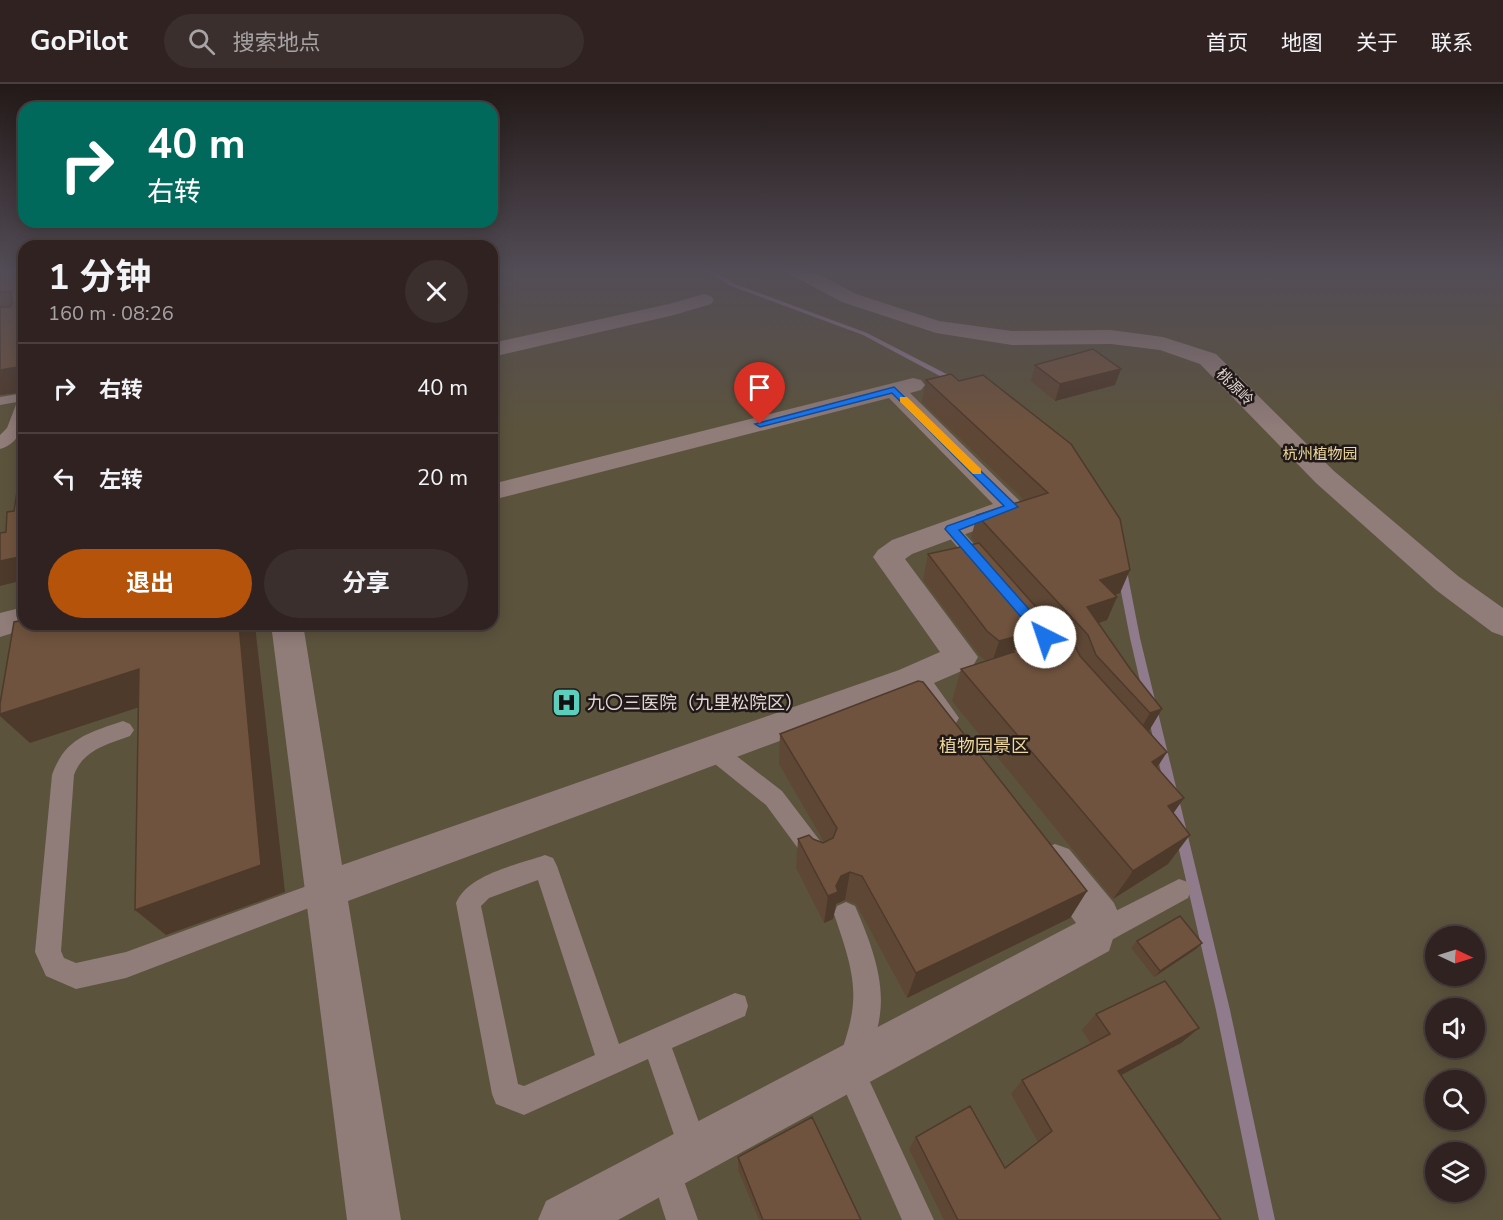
<!DOCTYPE html>
<html lang="zh">
<head>
<meta charset="utf-8">
<style>
  :root { --surface:#2f2221; --page:#3b2f2e; --text:#f1f3f6; --muted:#a7a4a5; --line:#4a3f3f; --accent:#b45309 }
  body { margin:0; font-family:"Nunito Sans","Noto Sans SC",sans-serif; background:var(--page); color:var(--text); height:100vh; display:flex; flex-direction:column; font-size:22px; white-space:nowrap }
  * { box-sizing:border-box; margin:0 }
  p { font-size:20px; color:var(--muted) }
  .icon { flex:none; width:33px; height:33px; fill:none; stroke:currentColor; stroke-width:2; stroke-linecap:round; stroke-linejoin:round }
  .map { position:relative; flex:1; overflow:hidden }
  .details { position:absolute; left:18px; top:156px; width:480px; height:390px; display:flex; flex-direction:column; background:var(--surface); border-radius:18px; box-shadow:0 3px 15px #0003,0 0 0 2px var(--line) }
  .details>* { flex:none }
  .top-card { position:absolute; left:18px; top:18px; width:480px; height:126px; border-radius:18px; box-shadow:0 3px 15px #0003,0 0 0 2px var(--line); background:#00695c; color:#fff; overflow:hidden }
  .needle { width:39px; rotate:94deg }
  .controls { position:absolute; left:1425px; top:842px; display:grid; gap:12px }
  .controls a { display:grid; place-items:center; width:60px; height:60px; border-radius:50%; background:var(--surface); box-shadow:0 3px 15px #0003,0 0 0 2px var(--line); font-size:30px }
  .pin { position:absolute; display:grid; place-items:center; width:51px; height:51px; color:#fff; margin:-62px -26px; border-radius:50% 50% 50% 0; rotate:-45deg; box-shadow:0 0 6px #0007 }
  .pin .icon { rotate:45deg }
  .me { position:absolute; width:66px; margin:-33px; rotate:319deg; stroke-linejoin:round; filter:drop-shadow(0 0 4px #0008) }
  .turn { display:flex; align-items:center; gap:21px; height:126px; padding:0 30px; font-size:27px }
  .turn .icon { width:78px; height:78px; stroke-width:2.5 }
  .turn b { display:block; font-size:42px; line-height:51px }
  .round { display:grid; place-items:center; flex:none; width:63px; height:63px; border-radius:32px; background:var(--page) }
  .overview { display:flex; align-items:center; justify-content:space-between; height:102px; padding:0 30px }
  h1 { font-size:36px; font-weight:700; line-height:45px }
  .primary-button { display:flex; gap:12px; margin-top:auto; padding:12px 30px }
  .primary-button a { flex:1; height:69px; border-radius:36px; background:var(--accent); color:#fff; font-size:24px; font-weight:700; line-height:69px; text-align:center }
  .primary-button a+a { background:var(--page); color:var(--text) }
  ul { padding:0; list-style:none }
  li { display:flex; align-items:center; gap:18px; height:90px; padding:0 30px; border-top:2px solid var(--line) }
  li div { flex:1 }
  li b { display:block; font-size:22px }
  li em { font-style:normal }
  header { display:flex; align-items:center; gap:36px; box-sizing:border-box; height:84px; padding:0 30px; background:var(--surface); border-bottom:2px solid var(--line) }
  header strong { font-size:28px }
  nav { display:flex; gap:33px; margin-inline-start:auto; font-size:21px }
  .search { width:420px; height:54px; background:var(--page); display:flex; align-items:center; gap:15px; box-sizing:border-box; padding:0 21px; border-radius:33px; color:var(--muted); font-size:22px }
  .map>svg:first-child { display:block }
  .green { fill:#5c533d; fill-rule:evenodd }
  .lines { fill:none; stroke-linecap:round; stroke-linejoin:round }
  .stream { fill:#907b8c; fill-rule:evenodd }
  .service { fill:#907c79; fill-rule:evenodd }
  .minor { fill:#907c79; fill-rule:evenodd }
  .wall { fill:#5f4735; fill-rule:evenodd }
  .shaded-wall { fill:#4e3a2b }
  .building { fill:#6f533e; stroke:#4e3a2b; stroke-width:1.5 }
  .route { fill:#1a73e8; stroke:#114b97; stroke-width:1.5 }
  .slow { fill:#f59e0b }
  .labels { text-anchor:middle; stroke-width:5; stroke-linejoin:round; paint-order:stroke }
  .far-street-label { font-size:15px; fill:#e0d5d3; stroke:#201917 }
  .far-park-label { font-size:15px; fill:#efd89d; stroke:#201917 }
  .poi-label { font-size:18px; fill:#e0d5d3; stroke:#201917; text-anchor:start }
  .park-label { font-size:18px; fill:#efd89d; stroke:#201917 }
</style>
</head>
<body>
<header>
<strong>GoPilot</strong>
<div class="search"><svg class="icon" aria-label="search" viewBox="0 0 24 24"><circle cx="10" cy="10" r="6"/><path d="M15 15l6 6"/></svg>搜索地点</div>
<nav><a>首页</a><a>地图</a><a>关于</a><a>联系</a></nav>
</header>
<div class="map">
<svg width="1503" height="1136" viewBox="0 0 1503 1136">
  <rect width="100%" height="100%" fill="#3f2e2c"/>
  <!-- green -->
  <path class="green" d="M 0,186 L 24,186 L 24,540 L 492,540 L 492,186 L 1503,186 L 1503,1136 L 0,1136 ZM 1436,852 L 1474,852 L 1474,891 L 1436,891 ZM 1436,924 L 1474,924 L 1474,963 L 1436,963 ZM 1436,996 L 1474,996 L 1474,1035 L 1436,1035 ZM 1436,1068 L 1474,1068 L 1474,1107 L 1436,1107 Z"/>
  <g class="lines">
    <!-- stream -->
    <path class="stream" d="M 705,186 L 713,186 L 735,200 L 867,249 L 960,297 L 953,299 L 863,251 L 731,202 Z
      M 1122,484 L 1127,487 L 1140,554 L 1230,926 L 1275,1136 L 1259,1136 L 1216,926 L 1130,554 L 1117,487 Z"/>
    <!-- service -->
    <path class="service" d="M 24,309 C 24,329 26,358 0,365 L 0,351 L 7,344 L 17,318 L 0,321 L 0,313 Z
      M 951,440 L 957,441 L 989,477 L 992,481 L 989,485 L 977,485 L 945,449 L 943,445 L 945,441 Z
      M 123,637 L 130,640 L 134,646 L 130,652 C 108,660 83,666 74,691 L 61,867 L 64,874 L 76,879 L 126,868 L 326,795 L 335,798 L 338,806 L 335,814 L 126,894 L 76,905 L 46,892 L 35,868 L 52,691 C 65,654 88,649 123,637 Z
      M 713,657 L 721,660 L 782,707 L 827,766 L 831,774 L 827,782 L 819,785 L 811,782 L 766,721 L 705,672 L 702,666 L 705,660 Z
      M 545,771 L 553,774 L 557,782 L 619,960 L 735,909 L 745,912 L 748,922 L 745,932 L 672,964 L 709,1066 L 705,1077 L 694,1081 L 683,1077 L 648,975 L 524,1031 L 496,1020 L 492,1010 L 456,819 C 468,790 517,781 545,771 ZM 538,796 L 595,971 L 524,1002 L 518,1000 L 481,822 L 489,814 Z
      M 1179,795 L 1188,798 L 1191,806 L 1188,814 L 1106,859 L 1097,862 L 1088,859 L 1084,850 L 1088,841 Z
      M 846,818 L 855,822 C 869,854 885,894 880,930 C 878,949 870,966 863,983 L 934,1136 L 902,1136 L 835,984 C 862,917 857,897 834,830 L 837,822 Z
      M 664,1068 L 675,1072 L 698,1136 L 666,1136 L 649,1083 L 653,1072 Z"/>
    <!-- minor -->
    <path class="minor" d="M 786,186 L 811,186 L 856,210 L 939,237 L 1012,247 L 1111,246 L 1163,253 L 1216,270 L 1334,387 L 1458,492 L 1503,524 L 1503,552 L 1492,548 L 1436,506 L 1316,399 L 1200,280 L 1160,266 L 1111,260 L 1012,261 L 936,249 L 842,218 L 789,190 Z
      M 704,210 L 711,212 L 714,216 L 711,220 L 674,231 L 492,273 L 492,259 L 669,220 Z
      M 913,294 L 921,296 L 925,301 L 921,306 L 910,309 L 1026,423 L 1022,429 L 912,470 L 905,475 L 978,573 L 973,582 L 934,599 L 959,634 L 953,644 C 926,653 919,631 904,611 L 348,817 L 401,1136 L 347,1136 L 271,540 L 303,540 L 342,781 L 899,586 L 940,568 L 873,473 L 878,466 L 892,456 L 993,420 L 889,314 L 492,416 L 492,400 Z
      M 24,523 L 24,540 L 36,540 L 35,542 L 0,553 L 0,529 Z
      M 1055,760 L 1069,765 L 1114,819 L 1120,833 L 1109,867 L 618,1136 L 538,1136 L 546,1117 L 1076,839 L 1041,791 L 1035,778 L 1041,765 Z"/>
  </g>
  <!-- wall -->
  <path class="wall" d="M 0,186 L 24,186 L 24,308 L 0,311 Z
    M 1035,281 L 1115,301 L 1055,317 L 1031,297 Z
    M 983,291 L 1120,509 L 1115,511 L 1117,513 L 1107,536 L 1098,539 L 1131,586 L 1162,625 L 1148,647 L 1167,668 L 1157,684 L 1184,714 L 1173,729 L 1168,780 L 1113,815 L 952,617 L 961,585 L 986,577 L 980,572 L 923,496 L 928,470 L 976,459 L 971,454 L 977,431 L 1024,416 L 922,318 L 926,296 L 959,297 ZM 1052,544 L 1059,552 L 1047,556 Z
    M 780,650 L 1087,807 L 1070,834 L 907,914 L 856,820 L 845,816 L 836,820 L 833,835 L 824,839 L 796,784 L 798,755 L 813,755 L 824,758 L 779,680 Z
    M 1137,857 L 1196,865 L 1154,893 L 1131,864 Z
    M 1096,930 L 1199,944 L 1181,959 L 1121,991 L 1221,1136 L 944,1136 L 909,1065 L 916,1053 L 1005,1084 L 1038,1058 L 1011,1010 L 1022,996 L 1091,960 L 1082,946 Z
    M 738,1073 L 861,1136 L 759,1136 L 738,1086 Z"/>
  <!-- shaded-wall -->
  <path class="shaded-wall" d="M 24,282 L 24,308 L 0,311 L 0,286 Z
    M 1121,285 L 1115,301 L 1055,317 L 1060,300 Z
    M 24,472 L 24,496 L 0,502 L 0,477 Z
    M 1130,486 L 1120,509 L 1091,519 L 1100,496 Z
    M 1117,513 L 1107,536 L 1082,545 L 1087,523 Z
    M 239,540 L 255,541 L 285,808 L 166,851 L 135,826 Z
    M 1053,542 L 1043,567 L 1014,568 L 1012,566 L 1009,577 L 991,582 L 999,557 Z
    M 139,585 L 164,615 L 30,659 L 0,632 L 0,630 Z
    M 1162,625 L 1149,647 L 1137,651 L 1150,629 Z
    M 1167,668 L 1147,698 L 1152,678 Z
    M 1184,714 L 1163,744 L 1168,722 Z
    M 1190,751 L 1168,780 L 1113,815 L 1133,787 Z
    M 850,788 L 845,816 L 836,820 L 833,835 L 824,839 L 828,812 L 836,802 L 841,792 Z
    M 1087,807 L 1070,834 L 907,914 L 916,889 Z
    M 1202,859 L 1196,865 L 1154,893 L 1160,887 Z
    M 1199,944 L 1181,959 L 1103,1001 L 1118,987 Z"/>
  <!-- building -->
  <path class="building" d="M 0,186 L 24,186 L 24,282 L 0,286 L 0,223 L 10,223 L 12,220 L 11,207 L 0,208 Z
    M 1093,265 L 1121,285 L 1060,300 L 1035,281 Z
    M 951,290 L 959,297 L 983,291 L 1071,360 L 1120,435 L 1130,486 L 1100,496 L 1117,513 L 1087,523 L 1131,586 L 1162,625 L 1150,629 L 1096,571 L 1088,551 L 977,431 L 1048,409 L 926,296 Z
    M 24,392 L 24,472 L 0,477 L 0,449 L 6,448 L 7,428 L 14,427 L 19,395 Z
    M 979,459 L 1053,542 L 999,557 L 987,547 L 928,470 Z
    M 24,536 L 24,540 L 239,540 L 261,781 L 135,826 L 139,585 L 0,630 L 0,620 L 14,538 Z
    M 1069,550 L 1080,572 L 1167,668 L 1152,678 L 1184,714 L 1168,722 L 1190,751 L 1133,787 L 961,585 L 1014,568 L 1012,566 Z
    M 918,597 L 923,598 L 1087,807 L 916,889 L 862,792 L 850,788 L 841,792 L 836,802 L 838,808 L 828,812 L 798,755 L 809,751 L 813,755 L 823,759 L 833,754 L 837,744 L 780,650 Z
    M 1180,832 L 1202,859 L 1160,887 L 1137,857 Z
    M 1165,897 L 1199,944 L 1118,987 L 1221,1136 L 958,1136 L 916,1053 L 970,1022 L 1005,1084 L 1052,1047 L 1022,996 L 1110,950 L 1096,930 Z
    M 812,1033 L 861,1136 L 763,1136 L 738,1073 Z"/>
  <!-- sky -->
  <linearGradient id="sky" x2="0" y2="1"><stop stop-color="#231918"/><stop offset="0.54" stop-color="#524c56"/><stop offset="1" stop-color="#524c56" stop-opacity="0"/></linearGradient>
  <rect width="1503" height="345" fill="url(#sky)"/>
  <!-- route -->
  <path class="route" d="M 894,303 L 1018,423 L 959,446 L 1050,549 L 1052,553 L 1050,556 L 1041,556 L 945,445 L 947,442 L 1004,422 L 892,309 L 760,343 L 755,340 Z"/>
  <!-- slow -->
  <path class="slow" d="M 900,313 L 907,313 L 981,385 L 981,390 L 973,390 L 900,318 Z"/>
  <!-- icons -->
  <defs>
    <symbol id="hospital-square" viewBox="-11 -11 22 22"><rect x="-9" y="-9" width="18" height="18" rx="4" fill="#5bcebc" stroke="#201917"/><path d="M-5-5h3v3.5h4V-5h3V5h-3V1.5h-4V5h-3Z" fill="#111"/></symbol>
  </defs>
  <g fill-rule="evenodd">
    <use href="#hospital-square" x="550" y="602" width="33" height="33"/>
  </g>
  <g class="labels">
    <!-- far-street labels -->
    <g class="far-street-label">
      <text transform="translate(1235 303) rotate(45)" y="5">桃源岭</text>
    </g>
    <!-- far-park labels -->
    <g class="far-park-label">
      <text x="1320" y="375">杭州植物园</text>
    </g>
    <!-- poi labels -->
    <g class="poi-label">
      <text x="587" y="625">九〇三医院（九里松院区）</text>
    </g>
    <!-- park labels -->
    <g class="park-label">
      <text x="984" y="668">植物园景区</text>
    </g>
  </g>
</svg>
<div class="controls">
<a><svg class="needle" viewBox="-14 -14 28 28"><path d="M0-13l5 13h-10z" fill="#e53935"/><path d="M0 13l5-13h-10z" fill="#a7a4a5"/></svg></a>
<a><svg class="icon" aria-label="sound" viewBox="0 0 24 24"><path d="M4 9h4l5-4v14l-5-4H4zM17 9q2 3 0 6"/></svg></a>
<a><svg class="icon" aria-label="search" viewBox="0 0 24 24"><circle cx="10" cy="10" r="6"/><path d="M15 15l6 6"/></svg></a>
<a><svg class="icon" aria-label="layers" viewBox="0 0 24 24"><path d="M12 4l9 5-9 5-9-5zM3 14l9 5 9-5"/></svg></a>
</div>
<div class="pin" style="left:760px;top:340px;background:#d93025"><svg class="icon" aria-label="arrive" viewBox="0 0 24 24"><path d="M6 21V4h12l-3 4 3 4H6"/></svg></div>
<svg class="me" style="left:1045px;top:553px" viewBox="-20 -20 40 40"><circle r="19" fill="#fff"/><path d="M0-13L10 11 0 6-10 11z" fill="#1a73e8"/></svg>
<div class="top-card">
<div class="turn"><svg class="icon" aria-label="right" viewBox="0 0 24 24"><path d="M7 20v-9h11M14 6l5 5-5 5"/></svg><div><b>40 m</b>右转</div></div>
</div>
<section class="details">
<div class="overview"><div><h1>1 分钟</h1><p>160 m · 08:26</p></div><a class="round"><svg class="icon" aria-label="close" viewBox="0 0 24 24"><path d="M6 6l12 12M18 6L6 18"/></svg></a></div>
<ul>
<li><svg class="icon" aria-label="right" viewBox="0 0 24 24"><path d="M7 20v-9h11M14 6l5 5-5 5"/></svg><div><b>右转</b></div><em>40 m</em></li>
<li><svg class="icon" aria-label="left" viewBox="0 0 24 24"><path d="M17 20v-9H6M10 6l-5 5 5 5"/></svg><div><b>左转</b></div><em>20 m</em></li>
</ul>
<div class="primary-button"><a>退出</a><a>分享</a></div>
</section>
</div>
</body>
</html>
